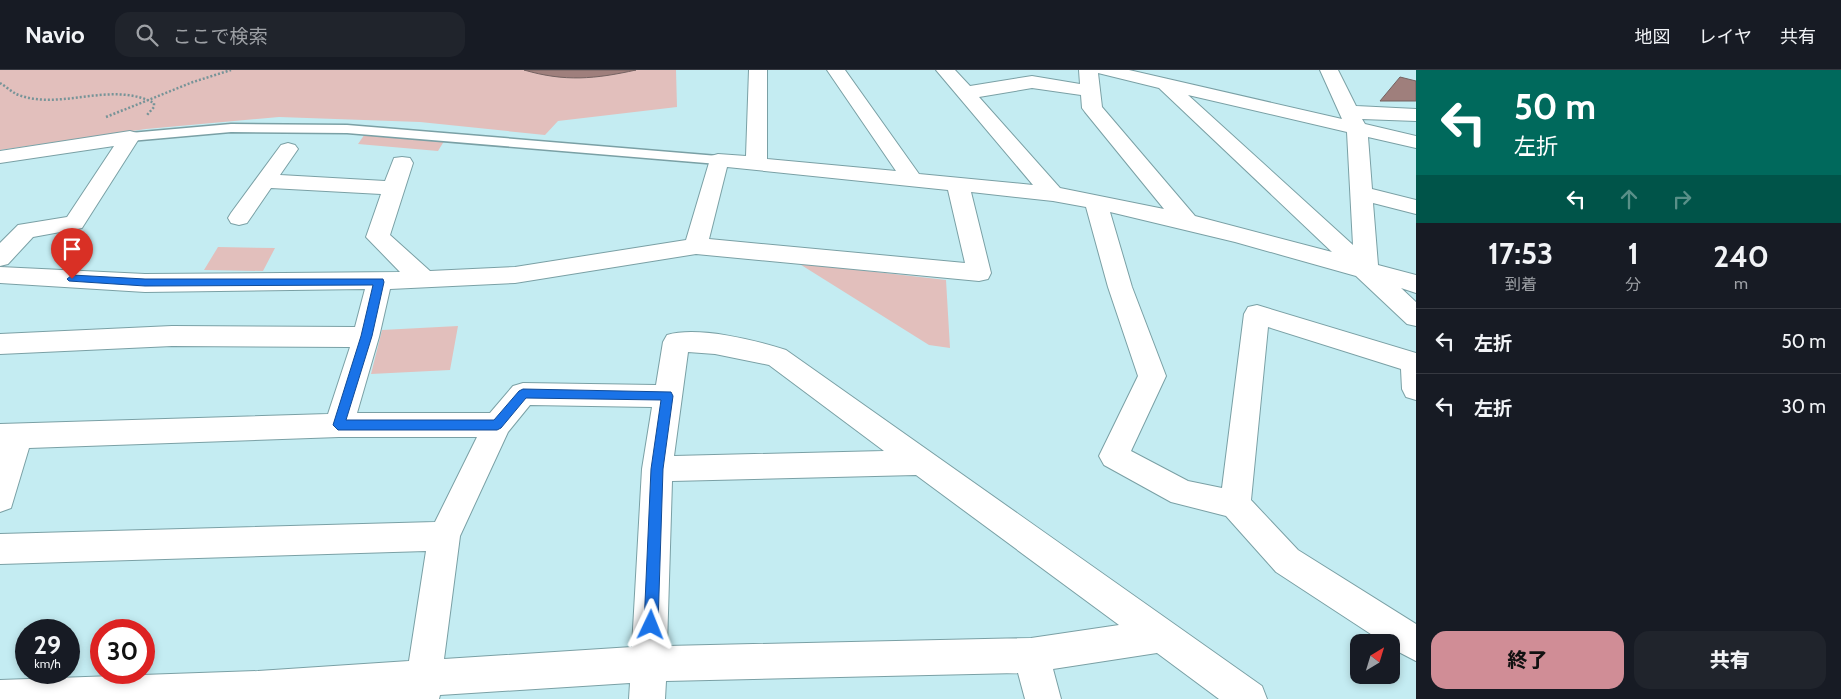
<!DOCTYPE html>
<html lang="ja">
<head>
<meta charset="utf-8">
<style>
  :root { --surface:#171b24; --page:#20242c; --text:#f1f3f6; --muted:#9ea1a6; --line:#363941; --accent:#d08d96 }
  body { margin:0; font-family:Cabin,"Noto Sans JP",sans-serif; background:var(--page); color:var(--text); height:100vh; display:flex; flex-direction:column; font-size:19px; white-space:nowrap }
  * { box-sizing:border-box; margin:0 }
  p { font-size:16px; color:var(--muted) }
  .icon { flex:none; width:28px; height:28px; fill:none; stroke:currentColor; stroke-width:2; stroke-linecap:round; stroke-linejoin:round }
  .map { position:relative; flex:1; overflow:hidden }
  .sheet { display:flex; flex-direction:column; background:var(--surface); width:425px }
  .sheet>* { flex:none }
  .banner { background:#00695c; color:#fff; overflow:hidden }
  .needle { width:32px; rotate:38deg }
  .buttons { position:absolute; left:1350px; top:564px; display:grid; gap:10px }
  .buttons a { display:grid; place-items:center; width:50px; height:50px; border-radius:10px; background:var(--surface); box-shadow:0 2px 8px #0003; font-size:25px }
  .speed { position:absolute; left:15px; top:549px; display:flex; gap:10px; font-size:25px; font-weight:700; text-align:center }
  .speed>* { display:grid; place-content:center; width:65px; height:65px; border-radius:50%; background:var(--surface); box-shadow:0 2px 8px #0003; line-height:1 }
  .speed small { font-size:12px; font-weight:400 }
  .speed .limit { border:8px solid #d22; background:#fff; color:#111 }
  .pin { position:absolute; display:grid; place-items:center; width:42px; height:42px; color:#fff; margin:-51px -21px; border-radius:50% 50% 50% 0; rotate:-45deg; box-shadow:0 0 5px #0007 }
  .pin .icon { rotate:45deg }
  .me { position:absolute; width:55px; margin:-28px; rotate:2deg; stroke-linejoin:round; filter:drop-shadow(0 0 4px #0008) }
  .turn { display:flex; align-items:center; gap:18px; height:105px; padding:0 15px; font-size:22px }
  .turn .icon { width:65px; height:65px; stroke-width:2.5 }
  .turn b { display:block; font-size:35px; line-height:42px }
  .lanes { display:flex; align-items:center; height:48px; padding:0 15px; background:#0003; justify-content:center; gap:25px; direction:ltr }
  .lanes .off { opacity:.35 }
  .eta { display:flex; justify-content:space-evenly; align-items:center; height:85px; text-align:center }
  .eta b { font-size:30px; font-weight:800; line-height:35px }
  .cta { display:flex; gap:10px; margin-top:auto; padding:10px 15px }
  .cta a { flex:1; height:58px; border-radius:15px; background:var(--accent); color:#111; font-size:20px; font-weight:800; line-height:58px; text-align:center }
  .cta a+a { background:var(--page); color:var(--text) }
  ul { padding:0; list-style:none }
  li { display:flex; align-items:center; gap:15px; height:65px; padding:0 15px; border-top:1px solid var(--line) }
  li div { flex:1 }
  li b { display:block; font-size:19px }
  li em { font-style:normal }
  header { display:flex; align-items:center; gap:30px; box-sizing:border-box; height:70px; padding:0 25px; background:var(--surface); border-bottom:1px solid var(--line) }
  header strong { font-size:24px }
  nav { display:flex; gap:28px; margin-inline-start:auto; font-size:18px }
  .search { width:350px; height:45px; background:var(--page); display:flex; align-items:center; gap:12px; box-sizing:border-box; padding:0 18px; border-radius:15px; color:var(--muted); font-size:19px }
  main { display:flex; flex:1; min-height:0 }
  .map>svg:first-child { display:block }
  .green { fill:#e2bfbc }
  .water { fill:#9f7f7c; stroke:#746261 }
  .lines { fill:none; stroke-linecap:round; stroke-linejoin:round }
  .lane-casing { stroke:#7aa0a5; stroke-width:3 }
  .street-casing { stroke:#7aa0a5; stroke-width:2 }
  .path { stroke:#779498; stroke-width:2.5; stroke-dasharray:2 2; stroke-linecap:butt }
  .lane { fill:#fff; fill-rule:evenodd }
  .street { fill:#fff; fill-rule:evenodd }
  .route { fill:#1a73e8; stroke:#114b97 }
</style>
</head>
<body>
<header>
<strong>Navio</strong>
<div class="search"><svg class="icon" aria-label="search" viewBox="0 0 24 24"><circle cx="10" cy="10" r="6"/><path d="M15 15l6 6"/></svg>ここで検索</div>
<nav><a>地図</a><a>レイヤ</a><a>共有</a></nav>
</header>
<main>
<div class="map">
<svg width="1416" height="629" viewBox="0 0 1416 629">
  <rect width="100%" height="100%" fill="#c4ecf2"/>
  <!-- green -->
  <path class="green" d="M 0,0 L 676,0 L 677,37 L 558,51 L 545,65 L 420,52 L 279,47 L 146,59 L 0,80 Z
    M 367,61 L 446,68 L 438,81 L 358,74 Z
    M 218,177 L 275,178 L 263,201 L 204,200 Z
    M 798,193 L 946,210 L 950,278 L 929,275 Z
    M 458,256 L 450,300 L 371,304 L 382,260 Z"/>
  <!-- water -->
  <path class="water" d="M 524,0 L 636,0 C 595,9 565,12 524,0 Z
    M 1400,7 L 1416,11 L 1416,31 L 1380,31 Z"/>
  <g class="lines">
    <defs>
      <path id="lane" d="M 231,54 L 347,55 L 718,86 L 724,90 L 718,94 L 347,63 L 231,62 L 130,71 L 124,67 L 130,63 Z"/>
      <path id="street" d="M 749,0 L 767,0 L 767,89 L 896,101 L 827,0 L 845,0 L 919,104 L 1033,115 L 936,0 L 955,0 L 970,16 L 1032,6 L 1080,14 L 1079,0 L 1129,0 L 1342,49 L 1320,0 L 1338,0 L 1356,36 L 1416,39 L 1416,51 L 1362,49 L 1365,54 L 1416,66 L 1416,78 L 1368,67 L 1372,119 L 1416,130 L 1416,144 L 1373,133 L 1378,195 L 1416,205 L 1416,223 L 1401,218 L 1416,232 L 1416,256 L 1407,254 L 1356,206 L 1235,172 L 1110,142 L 1132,217 L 1166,306 L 1131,381 L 1188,411 L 1222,418 L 1244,244 L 1248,237 L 1257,235 L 1416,283 L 1416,330 L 1406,327 L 1402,319 L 1401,299 L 1268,257 L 1251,430 L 1298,480 L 1416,554 L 1416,591 L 1391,578 L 1391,572 L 1383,572 L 1276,502 L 1226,446 L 1171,432 L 1104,395 L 1099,386 L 1138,306 L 1108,217 L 1086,137 L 1053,131 L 971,122 L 991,203 L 988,209 L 979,211 L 696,184 L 515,213 L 390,219 L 379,267 L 357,343 L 490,343 L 513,316 L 523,313 L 656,315 L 663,272 L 667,265 C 698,256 755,270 786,280 L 1262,616 L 1267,629 L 1219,629 L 1157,583 L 1053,599 L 1061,629 L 1025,629 L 1018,603 L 666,611 L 665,629 L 629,629 L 630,613 L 440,625 L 439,629 L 0,629 L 0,610 L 258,601 L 409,591 L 426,481 L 0,494 L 0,464 L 435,452 L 477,367 L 339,367 L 29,378 L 11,438 L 0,442 L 0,354 L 328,344 L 350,277 L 172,276 L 0,284 L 0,264 L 172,256 L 355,257 L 365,219 L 145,222 L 0,213 L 0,197 L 145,204 L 400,202 L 366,167 L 381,124 L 271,118 L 247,153 L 239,155 L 231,153 L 228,148 L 231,143 L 281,75 L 288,73 L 295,75 L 298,79 L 280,105 L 385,111 L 394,88 L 402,87 L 410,88 L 413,93 L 390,165 L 430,201 L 515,197 L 686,170 L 711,86 L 718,84 L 746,86 ZM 1098,3 L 1159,18 L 1332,182 L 1195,146 L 1102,37 ZM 1032,18 L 1081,25 L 1082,38 L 1085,42 L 1164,139 L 1060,118 L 979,27 ZM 1188,25 L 1347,62 L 1353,175 ZM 727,97 L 948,120 L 965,193 L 709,169 ZM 688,282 L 715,284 L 769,295 L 884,381 L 674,386 ZM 530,335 L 652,337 L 642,399 L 632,577 L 444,589 L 460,466 L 508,362 ZM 916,405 L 1119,555 L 1031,568 L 667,576 L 672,411 Z
        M 130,61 L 137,63 L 140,67 L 82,158 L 33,167 L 8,194 L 0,196 L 0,173 L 18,155 L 67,147 L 114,76 L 0,93 L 0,81 Z"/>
    </defs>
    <!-- lane casing -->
    <use href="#lane" class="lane-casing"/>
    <!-- street casing -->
    <use href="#street" class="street-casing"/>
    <!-- path -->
    <path class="path" d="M 0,13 C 5,16 11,21 16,24 C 60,42 110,10 154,33 L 154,37 L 147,45
      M 106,47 L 193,12 L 231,0"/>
    <!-- lane -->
    <use href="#lane" class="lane"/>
    <!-- street -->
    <use href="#street" class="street"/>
  </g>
  <!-- route -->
  <path class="route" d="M 72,205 L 145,209 L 383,209 L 384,212 L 372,266 L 346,350 L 494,350 L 519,321 L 523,319 L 671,322 L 673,326 L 663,399 L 658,555 L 656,560 L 651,562 L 646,560 L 644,555 L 651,399 L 661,330 L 526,328 L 501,358 L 497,360 L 338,360 L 333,355 L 361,266 L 373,215 L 145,216 L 69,211 L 67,209 Z"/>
</svg>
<div class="buttons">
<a><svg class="needle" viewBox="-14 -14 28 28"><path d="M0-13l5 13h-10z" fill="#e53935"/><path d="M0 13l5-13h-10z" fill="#9ea1a6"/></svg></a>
</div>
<div class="speed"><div>29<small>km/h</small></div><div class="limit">30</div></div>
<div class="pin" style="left:72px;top:209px;background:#d93025"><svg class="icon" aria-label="arrive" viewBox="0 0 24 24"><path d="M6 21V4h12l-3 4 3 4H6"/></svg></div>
<svg class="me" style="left:651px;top:555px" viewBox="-20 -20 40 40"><path d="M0-17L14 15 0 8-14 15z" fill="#1a73e8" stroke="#fff" stroke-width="4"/></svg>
</div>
<section class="sheet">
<div class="banner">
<div class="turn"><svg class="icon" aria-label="left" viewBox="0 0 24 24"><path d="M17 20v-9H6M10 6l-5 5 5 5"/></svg><div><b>50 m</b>左折</div></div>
<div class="lanes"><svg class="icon" aria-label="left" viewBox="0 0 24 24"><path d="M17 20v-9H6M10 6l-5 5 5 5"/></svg><svg class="icon off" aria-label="ahead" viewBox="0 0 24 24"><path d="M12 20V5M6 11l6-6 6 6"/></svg><svg class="icon off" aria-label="right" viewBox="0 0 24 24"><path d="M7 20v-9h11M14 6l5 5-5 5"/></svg></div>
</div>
<div class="eta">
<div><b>17:53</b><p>到着</p></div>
<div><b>1</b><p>分</p></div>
<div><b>240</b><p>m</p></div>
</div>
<ul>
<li><svg class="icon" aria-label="left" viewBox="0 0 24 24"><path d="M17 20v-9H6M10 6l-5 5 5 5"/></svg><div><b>左折</b></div><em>50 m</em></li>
<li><svg class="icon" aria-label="left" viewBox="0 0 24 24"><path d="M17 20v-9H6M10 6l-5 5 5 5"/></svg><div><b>左折</b></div><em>30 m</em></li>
</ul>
<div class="cta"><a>終了</a><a>共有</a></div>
</section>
</main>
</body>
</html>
